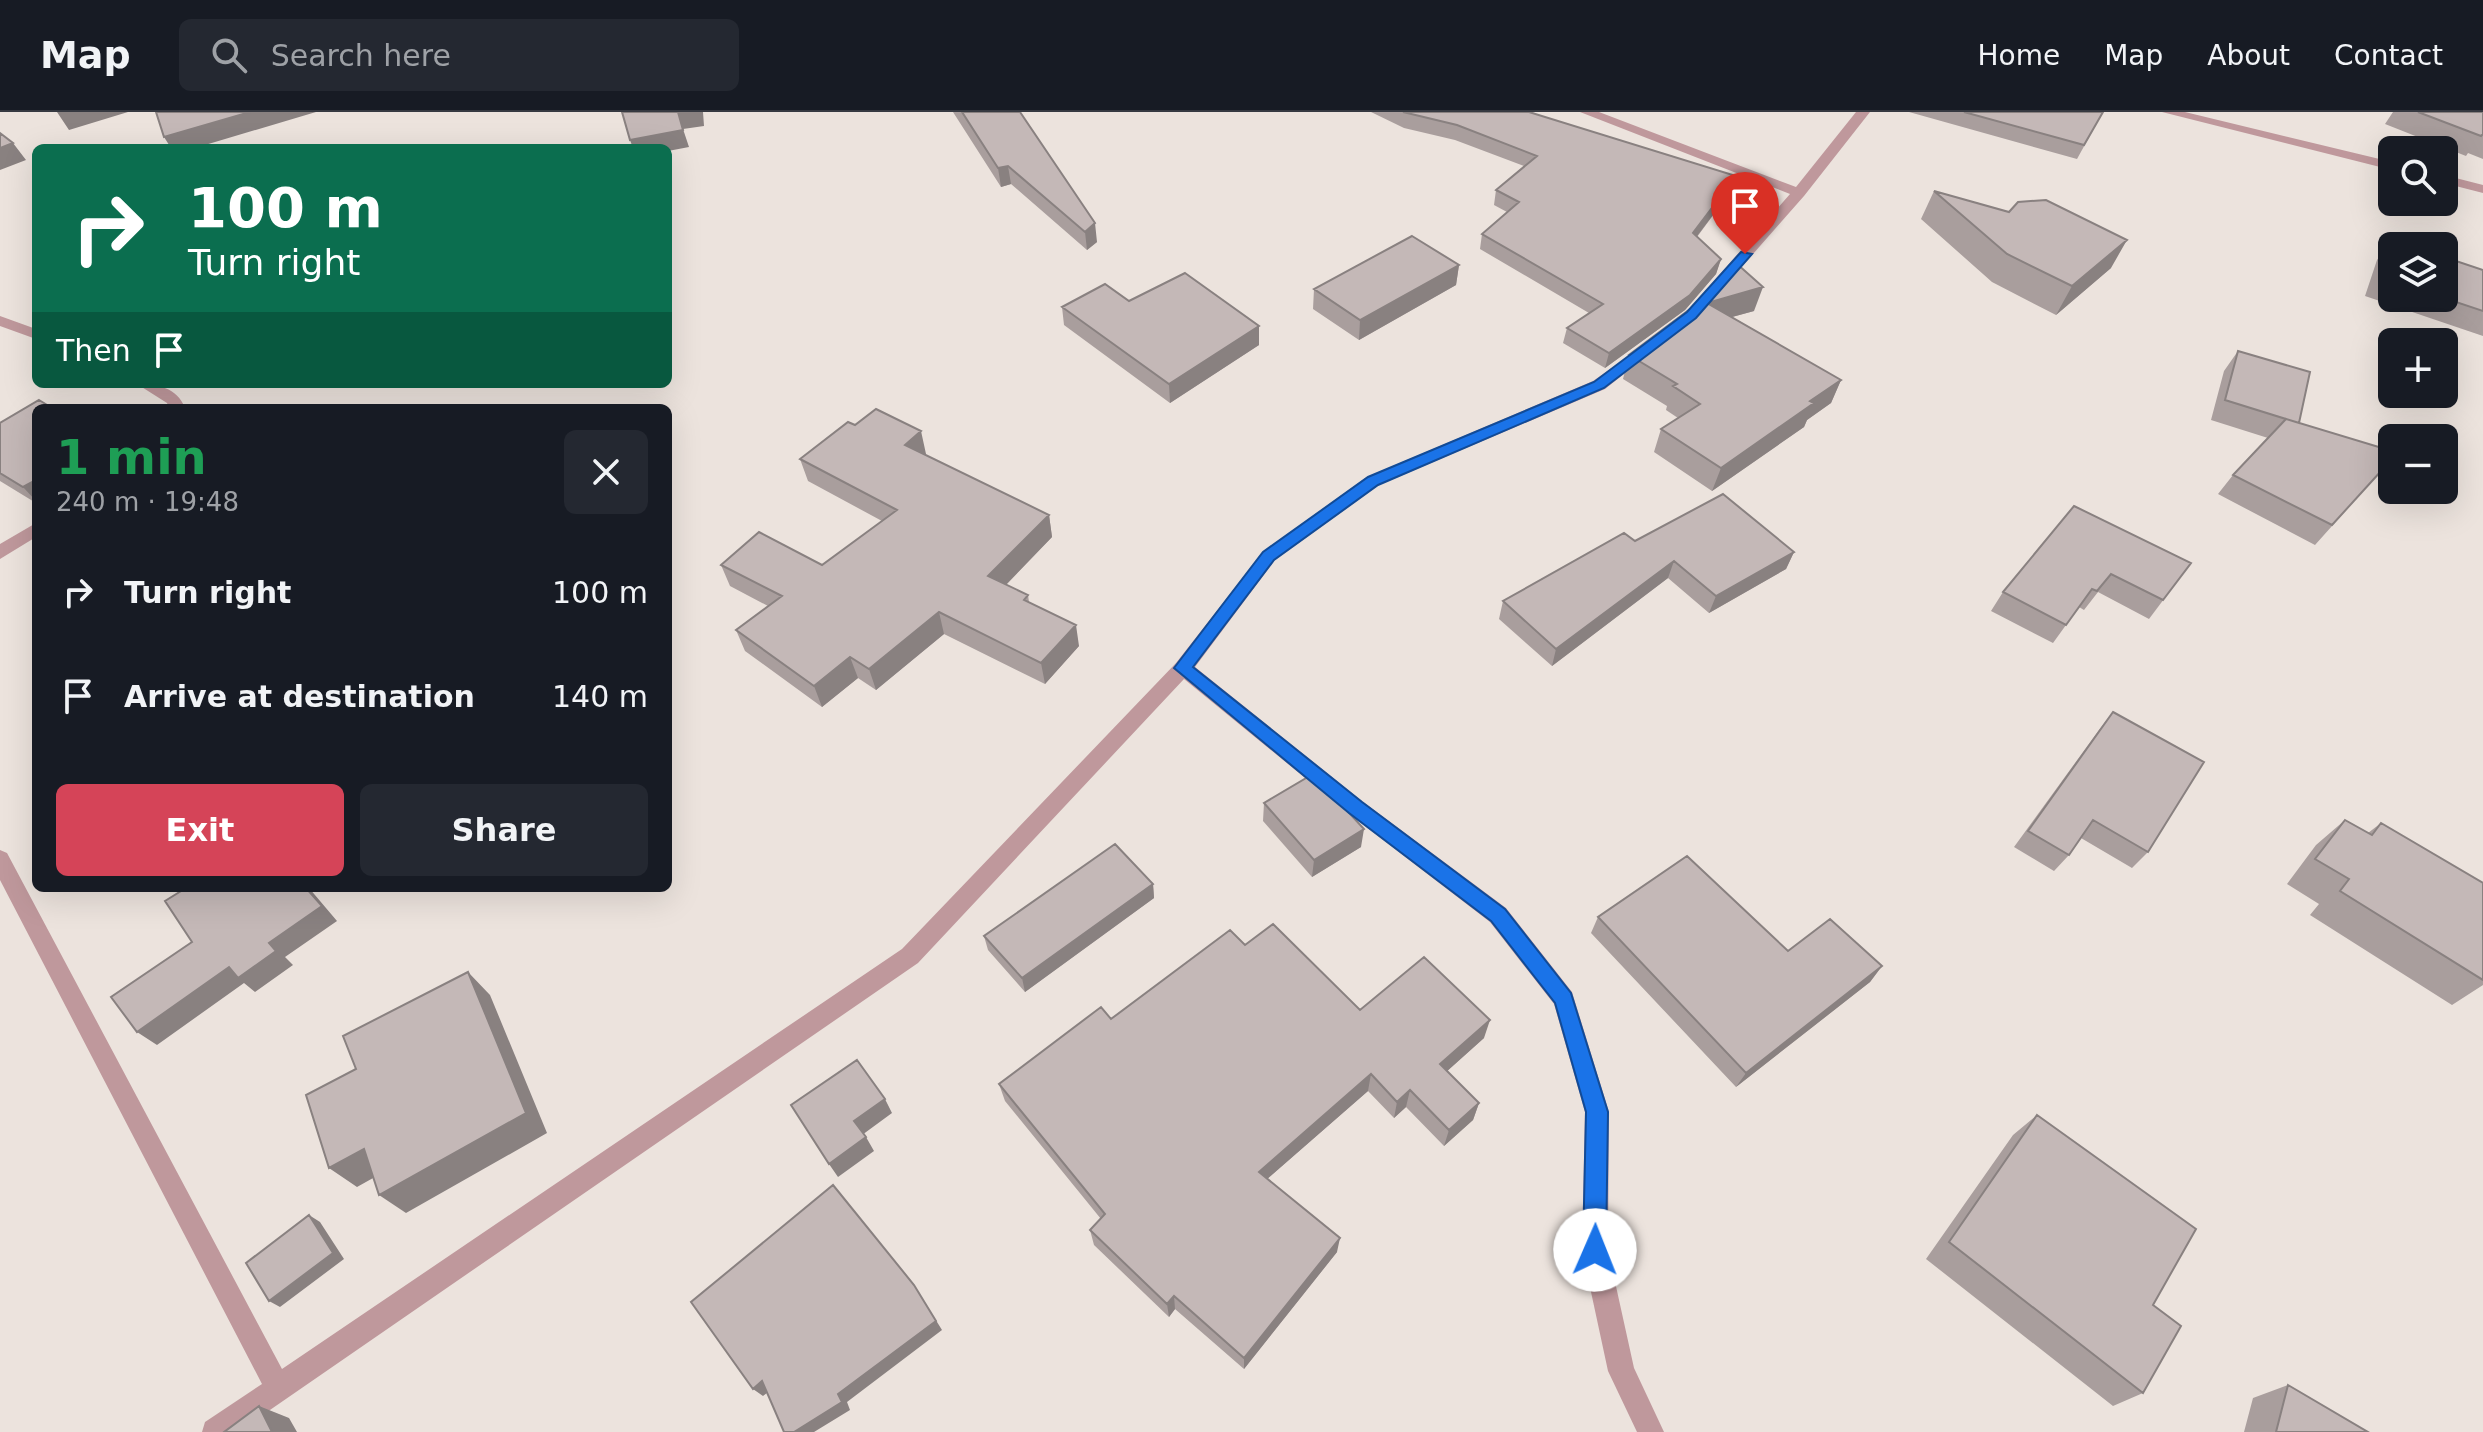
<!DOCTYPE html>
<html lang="en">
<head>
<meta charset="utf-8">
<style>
  :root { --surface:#171b24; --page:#242831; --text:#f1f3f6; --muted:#9ea1a6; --line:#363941; --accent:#d54458 }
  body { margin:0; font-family:"DejaVu Sans",sans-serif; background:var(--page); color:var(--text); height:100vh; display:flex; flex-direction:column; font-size:30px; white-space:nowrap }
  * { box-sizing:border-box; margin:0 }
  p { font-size:26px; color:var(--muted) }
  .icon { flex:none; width:44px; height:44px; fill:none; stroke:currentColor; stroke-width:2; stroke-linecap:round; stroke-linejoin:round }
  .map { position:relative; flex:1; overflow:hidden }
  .sheet { position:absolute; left:32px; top:292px; width:640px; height:488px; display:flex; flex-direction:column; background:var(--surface); border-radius:12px; box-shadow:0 8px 32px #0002 }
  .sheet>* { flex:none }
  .guide { position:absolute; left:32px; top:32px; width:640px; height:244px; border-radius:12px; box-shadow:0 8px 32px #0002; background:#0b6e4f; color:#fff; overflow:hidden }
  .fabs { position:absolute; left:2378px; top:24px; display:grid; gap:16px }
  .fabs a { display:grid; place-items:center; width:80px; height:80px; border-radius:12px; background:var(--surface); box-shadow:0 8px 32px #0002; font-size:40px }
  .pin { position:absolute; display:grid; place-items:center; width:68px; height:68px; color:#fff; margin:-82px -34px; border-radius:50% 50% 50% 0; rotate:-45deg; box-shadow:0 0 8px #0007 }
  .pin .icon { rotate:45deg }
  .me { position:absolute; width:88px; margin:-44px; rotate:1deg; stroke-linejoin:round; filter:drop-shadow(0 0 6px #0008) }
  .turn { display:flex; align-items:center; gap:28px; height:168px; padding:0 24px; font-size:36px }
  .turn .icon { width:104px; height:104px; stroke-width:2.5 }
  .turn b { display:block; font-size:56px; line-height:68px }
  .then { display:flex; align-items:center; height:76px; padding:0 24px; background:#0003; gap:16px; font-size:30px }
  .round { display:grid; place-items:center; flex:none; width:84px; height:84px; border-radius:12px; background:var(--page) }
  .summary { display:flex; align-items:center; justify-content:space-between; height:136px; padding:0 24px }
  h1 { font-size:48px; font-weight:600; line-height:60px; color:#1e9e55 }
  .cta { display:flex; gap:16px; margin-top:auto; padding:16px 24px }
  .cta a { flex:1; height:92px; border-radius:12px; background:var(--accent); color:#fff; font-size:32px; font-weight:600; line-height:92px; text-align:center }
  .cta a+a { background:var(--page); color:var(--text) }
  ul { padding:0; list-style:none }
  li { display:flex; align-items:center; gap:24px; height:104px; padding:0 24px }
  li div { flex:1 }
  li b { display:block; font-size:30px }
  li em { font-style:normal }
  header { display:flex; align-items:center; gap:48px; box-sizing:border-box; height:112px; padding:0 40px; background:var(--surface); border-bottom:2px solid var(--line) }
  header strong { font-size:38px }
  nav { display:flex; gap:44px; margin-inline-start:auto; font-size:28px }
  .search { width:560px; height:72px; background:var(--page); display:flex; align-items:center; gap:20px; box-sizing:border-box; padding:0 28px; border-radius:12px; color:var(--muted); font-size:30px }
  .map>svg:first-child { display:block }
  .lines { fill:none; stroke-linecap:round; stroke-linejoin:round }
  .minor { fill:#bf989c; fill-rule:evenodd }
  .wall { fill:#a99e9d }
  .shaded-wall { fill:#898180 }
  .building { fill:#c4b8b7; stroke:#898180; stroke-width:2 }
  .route { fill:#1a73e8; stroke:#114b97; stroke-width:2 }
</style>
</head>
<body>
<header>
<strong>Map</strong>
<div class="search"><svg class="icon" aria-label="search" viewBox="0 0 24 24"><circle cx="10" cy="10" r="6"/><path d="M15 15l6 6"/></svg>Search here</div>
<nav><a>Home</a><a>Map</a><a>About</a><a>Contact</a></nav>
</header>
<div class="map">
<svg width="2483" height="1320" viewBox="0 0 2483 1320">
  <rect width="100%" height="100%" fill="#ece3dd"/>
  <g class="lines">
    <!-- minor -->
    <path class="minor" d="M 1580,0 L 1599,0 L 1796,75 L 1856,0 L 1870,0 L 1804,84 L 1724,175 L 1719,176 L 1712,172 L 1714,169 L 1790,82 Z
      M 2162,0 L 2185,0 L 2392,50 L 2392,58 Z
      M 2444,63 L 2483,73 L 2483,81 L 2444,71 Z
      M 0,204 L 36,217 L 36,227 L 0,214 Z
      M 1648,231 L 1653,233 L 1653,239 L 1605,277 L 1379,373 L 1275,448 L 1195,555 L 1362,689 L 1506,796 L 1572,880 L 1609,1000 L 1608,1138 L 1634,1256 L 1664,1320 L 1637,1320 L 1608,1259 L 1582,1138 L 1585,1000 L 1554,892 L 1490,810 L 1348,701 L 1184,567 L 918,851 L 238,1320 L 202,1320 L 205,1310 L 262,1272 L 0,768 L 0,738 L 7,741 L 282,1257 L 902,837 L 1176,551 L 1263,440 L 1367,365 L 1593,269 Z
      M 137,272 C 157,272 177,275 185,296 L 169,296 L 167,291 Z
      M 36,411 L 36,425 L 0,447 L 0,432 Z"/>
  </g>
  <!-- wall -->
  <path class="wall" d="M 953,0 L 1020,0 L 1097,130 L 1087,138 L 1011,72 L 1001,75 Z
    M 1371,0 L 1535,0 L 1532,1 L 1731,79 L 1697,125 L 1721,147 L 1716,162 L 1685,198 L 1605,256 L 1563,231 L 1567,216 L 1589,201 L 1480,137 L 1482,122 L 1507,100 L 1494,93 L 1496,78 L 1524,54 L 1455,28 L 1404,16 Z
    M 1909,0 L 2103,0 L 2077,47 Z
    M 2393,0 L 2483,0 L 2483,47 L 2468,41 L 2466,44 L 2385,12 Z
    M 1934,79 L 2111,156 L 2056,203 L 1992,170 L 1921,107 Z
    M 2392,128 L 2392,186 L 2444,186 L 2483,158 L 2483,224 L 2365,184 L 2377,148 Z
    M 1459,153 L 1456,173 L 1359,228 L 1313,197 L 1314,177 Z
    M 1706,185 L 1754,199 L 1732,205 L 1841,268 L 1831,291 L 1807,308 L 1804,315 L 1712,379 L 1654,340 L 1661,317 L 1678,306 L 1666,298 L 1667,294 L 1623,267 L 1629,243 Z
    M 1129,189 L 1259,233 L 1170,291 L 1064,213 L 1062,195 Z
    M 2238,239 L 2299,311 L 2392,347 L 2315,433 L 2218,382 L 2233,363 L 2268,326 L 2211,308 L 2224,259 Z
    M 36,296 L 36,391 L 0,369 L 0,311 Z
    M 855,313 L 926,342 L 925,343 L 1049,403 L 1052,425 L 1006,473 L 1028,483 L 1029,490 L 1079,534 L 1045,572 L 944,522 L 876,578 L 858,566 L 822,595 L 745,539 L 736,518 L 768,494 L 730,474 L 721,453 L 822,453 L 882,409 L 808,369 L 800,347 Z
    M 2074,394 L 2191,451 L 2149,507 L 2098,480 L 2084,498 L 2079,495 L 2053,531 L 1991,499 L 2003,480 Z
    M 1635,429 L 1794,440 L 1786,457 L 1709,501 L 1668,466 L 1552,554 L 1499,507 L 1503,489 Z
    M 2113,600 L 2148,740 L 2132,756 L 2081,726 L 2069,743 L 2054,759 L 2014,735 L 2099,618 Z
    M 1264,691 L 1361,735 L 1312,765 L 1263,709 Z
    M 2345,708 L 2368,721 L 2381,711 L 2483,771 L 2483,873 L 2452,893 L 2310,803 L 2319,792 L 2287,772 L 2316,733 Z
    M 1153,772 L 1154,786 L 1025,880 L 988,838 L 984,824 Z
    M 1598,805 L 1788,839 L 1882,854 L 1870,870 L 1736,975 L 1591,821 Z
    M 1245,833 L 1360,898 L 1484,926 L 1447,959 L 1479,991 L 1473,1008 L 1444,1034 L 1406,995 L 1394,1006 L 1368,979 L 1267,1067 L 1337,1140 L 1244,1257 L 1175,1197 L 1169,1205 L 1094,1133 L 1090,1118 L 1101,1107 L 1005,989 L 999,972 L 1111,907 Z
    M 2037,1003 L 2153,1193 L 2143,1281 L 2113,1294 L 1926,1147 L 2013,1023 Z
    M 2288,1273 L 2368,1320 L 2244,1320 L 2253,1286 Z"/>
  <!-- shaded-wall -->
  <path class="shaded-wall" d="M 57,0 L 128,0 L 69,18 Z
    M 250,0 L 316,0 L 195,36 L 171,36 L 164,25 Z
    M 678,0 L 703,0 L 704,14 L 683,17 L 689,35 L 668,39 L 668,36 L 633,36 L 630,28 Z
    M 13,31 L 26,48 L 0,58 L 0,36 Z
    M 1008,54 L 1011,72 L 1001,75 L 998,56 Z
    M 1736,64 L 1731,79 L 1688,136 L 1693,121 Z
    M 1095,111 L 1097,130 L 1087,138 L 1085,120 Z
    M 2127,128 L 2111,156 L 2056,203 L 2072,174 Z
    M 1721,147 L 1716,162 L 1685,198 L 1605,256 L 1609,241 Z
    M 1459,153 L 1456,173 L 1359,228 L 1360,208 Z
    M 1763,175 L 1754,199 L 1699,214 L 1707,191 Z
    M 1259,214 L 1259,233 L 1170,291 L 1169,272 Z
    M 1841,268 L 1831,291 L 1807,308 L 1804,315 L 1712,379 L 1721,356 L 1810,289 Z
    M 921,319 L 926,342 L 910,355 L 905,333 Z
    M 36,368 L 36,389 L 23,375 Z
    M 1049,403 L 1052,425 L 993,486 L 988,464 Z
    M 1794,440 L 1786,457 L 1709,501 L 1716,484 Z
    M 1674,449 L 1668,466 L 1552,554 L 1556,537 Z
    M 939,500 L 944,522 L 876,578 L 869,557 Z
    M 1076,513 L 1079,534 L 1045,572 L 1041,551 Z
    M 850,545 L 858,566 L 822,595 L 814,574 Z
    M 1364,717 L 1361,735 L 1312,765 L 1314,748 Z
    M 1153,772 L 1154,786 L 1025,880 L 1022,866 Z
    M 306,776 L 309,776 L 337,809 L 285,845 L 293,853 L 255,880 L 244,871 L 157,933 L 137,920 L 229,855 L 269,831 Z
    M 1882,854 L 1870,870 L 1736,975 L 1746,961 Z
    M 468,860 L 490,883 L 547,1021 L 406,1101 L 379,1083 Z
    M 1490,908 L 1484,926 L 1435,970 L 1440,952 Z
    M 1371,962 L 1368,979 L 1258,1075 L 1259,1060 Z
    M 1410,978 L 1406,995 L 1394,1006 L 1397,990 Z
    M 885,987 L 892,1001 L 862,1023 L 854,1009 Z
    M 1479,991 L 1473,1008 L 1444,1034 L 1449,1018 Z
    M 866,1025 L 874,1039 L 838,1065 L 829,1052 Z
    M 364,1037 L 391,1056 L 357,1075 L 329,1056 Z
    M 309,1103 L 320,1110 L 344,1147 L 280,1195 L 269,1189 Z
    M 1340,1126 L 1337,1140 L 1244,1257 L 1244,1246 Z
    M 914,1173 L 942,1218 L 847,1290 L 850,1298 L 814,1320 L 794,1320 L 838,1282 Z
    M 1174,1184 L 1175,1197 L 1169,1205 L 1167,1192 Z
    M 762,1269 L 772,1277 L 763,1284 L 753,1277 Z
    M 259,1294 L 289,1306 L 297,1320 L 272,1320 Z"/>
  <!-- building -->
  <path class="building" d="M 156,0 L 250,0 L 164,25 Z
    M 622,0 L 681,0 L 678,0 L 683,18 L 630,28 Z
    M 962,0 L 1020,0 L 1095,111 L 1085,120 L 1008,54 L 998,56 Z
    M 1403,0 L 1529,0 L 1736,64 L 1693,121 L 1721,147 L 1690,183 L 1609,241 L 1567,216 L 1603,192 L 1482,122 L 1519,90 L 1496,78 L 1537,44 L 1457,13 Z
    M 1964,0 L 2103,0 L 2084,33 Z
    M 2418,0 L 2483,0 L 2483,22 L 2481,24 Z
    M 0,21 L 13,31 L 0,36 Z
    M 1934,79 L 2009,100 L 2018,90 L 2046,88 L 2127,128 L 2072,174 L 2007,142 Z
    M 1412,124 L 1459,153 L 1360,208 L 1314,177 Z
    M 2392,128 L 2410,134 L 2392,134 L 2392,168 L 2380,164 Z
    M 2444,145 L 2483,158 L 2483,199 L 2444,186 Z
    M 1736,151 L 1763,175 L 1707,191 L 1841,268 L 1810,289 L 1814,291 L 1721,356 L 1661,317 L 1700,292 L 1673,274 L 1677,272 L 1629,243 L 1706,185 Z
    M 1185,161 L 1259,214 L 1169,272 L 1062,195 L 1105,172 L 1129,189 Z
    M 2238,239 L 2310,260 L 2299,311 L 2225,288 Z
    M 39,288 L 52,296 L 36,296 L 36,368 L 23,375 L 0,361 L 0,311 Z
    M 876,297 L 921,319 L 905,333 L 1049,403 L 988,464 L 1028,483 L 1024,488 L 1076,513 L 1041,551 L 939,500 L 869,557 L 850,545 L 814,574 L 736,518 L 782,484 L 721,453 L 759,420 L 822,453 L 897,398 L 800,347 L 848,310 L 855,313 Z
    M 2286,307 L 2392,339 L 2392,347 L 2332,413 L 2233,363 Z
    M 1723,382 L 1794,440 L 1716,484 L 1674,449 L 1556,537 L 1503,489 L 1624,421 L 1635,429 Z
    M 2074,394 L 2191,451 L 2163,488 L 2111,462 L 2097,479 L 2092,477 L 2066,513 L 2003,480 Z
    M 2113,600 L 2204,650 L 2148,740 L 2093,708 L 2069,743 L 2028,719 Z
    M 1313,662 L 1364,717 L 1314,748 L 1264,691 Z
    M 2345,708 L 2372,723 L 2381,711 L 2483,771 L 2483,868 L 2340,779 L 2349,767 L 2315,747 Z
    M 1115,732 L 1153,772 L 1022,866 L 984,824 Z
    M 1687,744 L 1788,839 L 1830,807 L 1882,854 L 1746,961 L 1598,805 Z
    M 186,776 L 306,776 L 322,794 L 269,831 L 276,839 L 238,866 L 229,855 L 137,920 L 111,885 L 192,830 L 165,789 Z
    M 1273,812 L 1360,898 L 1424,845 L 1490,908 L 1440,952 L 1479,991 L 1449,1018 L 1410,978 L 1397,990 L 1371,962 L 1259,1060 L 1340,1126 L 1244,1246 L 1174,1184 L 1167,1192 L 1090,1118 L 1105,1102 L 999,972 L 1101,895 L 1111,907 L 1230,818 L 1245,833 Z
    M 468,860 L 526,1001 L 379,1083 L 364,1037 L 329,1056 L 306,983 L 356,957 L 343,924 Z
    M 857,948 L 885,987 L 854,1009 L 866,1025 L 829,1052 L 791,993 Z
    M 2037,1003 L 2196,1117 L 2153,1193 L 2181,1214 L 2143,1281 L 1949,1130 Z
    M 833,1073 L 914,1173 L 936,1209 L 838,1282 L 842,1290 L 794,1320 L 784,1320 L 762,1269 L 753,1277 L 691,1190 Z
    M 309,1103 L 333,1141 L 269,1189 L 246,1151 Z
    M 2288,1273 L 2368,1320 L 2276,1320 Z
    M 259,1294 L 272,1320 L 224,1320 Z"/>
  <!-- route -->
  <path class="route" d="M 1741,140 L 1752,142 L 1696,206 L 1604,276 L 1378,373 L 1274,448 L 1193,555 L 1362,690 L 1505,797 L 1571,881 L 1608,1000 L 1606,1138 L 1603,1146 L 1595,1150 L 1587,1146 L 1583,1138 L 1586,1000 L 1555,891 L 1491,809 L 1349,701 L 1174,556 L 1263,440 L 1368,365 L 1594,270 L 1687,200 Z"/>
</svg>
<div class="fabs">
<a><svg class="icon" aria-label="search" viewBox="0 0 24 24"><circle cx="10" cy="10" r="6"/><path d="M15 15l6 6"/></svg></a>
<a><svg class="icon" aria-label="layers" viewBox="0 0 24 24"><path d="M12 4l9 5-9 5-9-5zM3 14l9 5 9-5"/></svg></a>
<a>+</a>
<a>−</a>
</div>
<div class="pin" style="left:1745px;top:142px;background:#d93025"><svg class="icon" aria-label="arrive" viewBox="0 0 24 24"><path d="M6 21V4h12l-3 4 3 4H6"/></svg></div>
<svg class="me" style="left:1595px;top:1138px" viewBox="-20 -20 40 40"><circle r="19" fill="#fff"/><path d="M0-13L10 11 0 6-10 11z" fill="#1a73e8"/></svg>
<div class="guide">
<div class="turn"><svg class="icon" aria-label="right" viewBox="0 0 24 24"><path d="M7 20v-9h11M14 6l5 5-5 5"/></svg><div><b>100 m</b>Turn right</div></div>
<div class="then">Then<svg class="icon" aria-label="arrive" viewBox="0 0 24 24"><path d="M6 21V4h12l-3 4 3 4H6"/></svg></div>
</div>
<section class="sheet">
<div class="summary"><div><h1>1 min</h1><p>240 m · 19:48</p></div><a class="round"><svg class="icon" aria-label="close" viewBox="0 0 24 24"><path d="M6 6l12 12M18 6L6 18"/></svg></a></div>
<ul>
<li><svg class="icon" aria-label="right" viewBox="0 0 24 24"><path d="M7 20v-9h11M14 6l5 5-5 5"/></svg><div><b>Turn right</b></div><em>100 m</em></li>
<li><svg class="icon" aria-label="arrive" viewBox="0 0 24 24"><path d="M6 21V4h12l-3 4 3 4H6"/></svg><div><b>Arrive at destination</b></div><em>140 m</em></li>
</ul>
<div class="cta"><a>Exit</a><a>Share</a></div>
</section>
</div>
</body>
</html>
